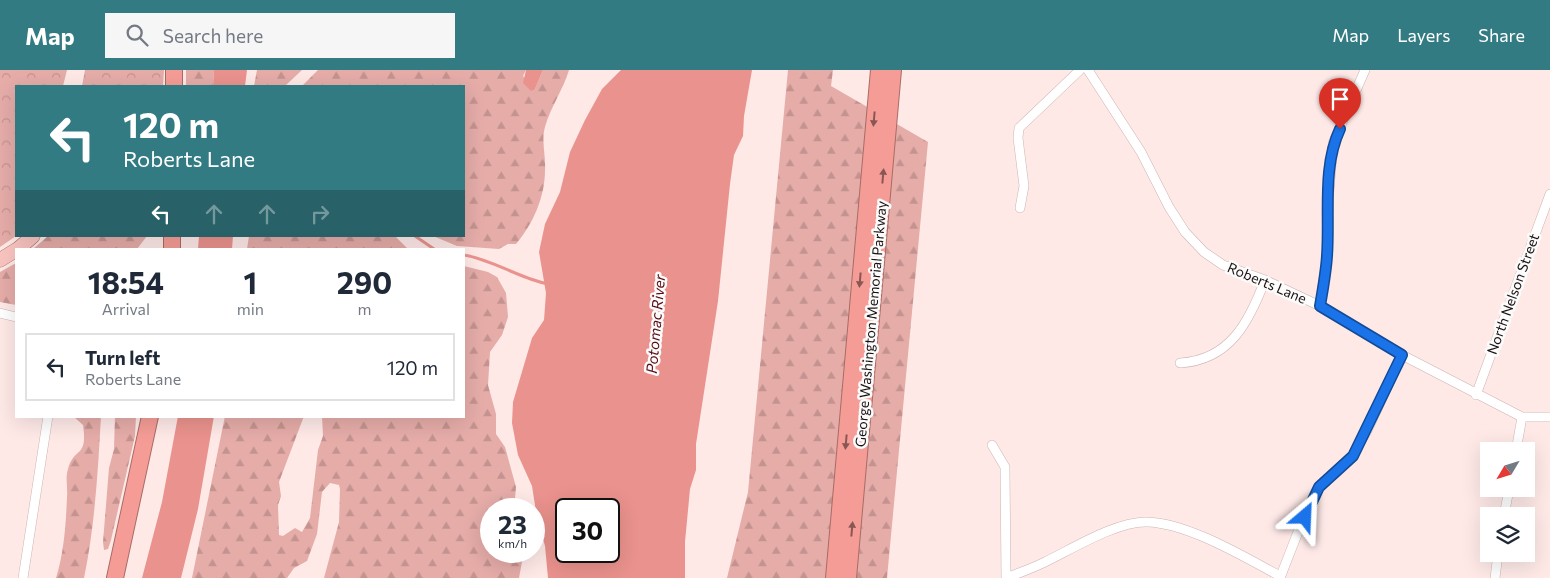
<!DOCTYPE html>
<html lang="en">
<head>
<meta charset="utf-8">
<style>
  :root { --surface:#fff; --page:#f6f6f7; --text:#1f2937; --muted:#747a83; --line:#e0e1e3; --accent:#337b82 }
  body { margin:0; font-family:Commissioner,sans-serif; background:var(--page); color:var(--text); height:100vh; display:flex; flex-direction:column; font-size:19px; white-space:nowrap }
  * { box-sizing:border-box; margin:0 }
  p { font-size:16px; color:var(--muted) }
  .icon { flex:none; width:28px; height:28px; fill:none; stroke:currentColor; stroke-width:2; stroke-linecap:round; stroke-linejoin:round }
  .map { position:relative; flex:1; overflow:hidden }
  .details { position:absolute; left:15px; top:178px; width:450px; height:170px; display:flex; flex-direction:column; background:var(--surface); border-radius:0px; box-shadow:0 5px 20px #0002 }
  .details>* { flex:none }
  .guide { position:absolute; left:15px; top:15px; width:450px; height:152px; border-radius:0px; box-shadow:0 5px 20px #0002; background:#337b82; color:#fff; overflow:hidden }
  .needle { width:32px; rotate:232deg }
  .buttons { position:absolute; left:1480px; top:372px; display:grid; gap:10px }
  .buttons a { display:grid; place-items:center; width:55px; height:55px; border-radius:0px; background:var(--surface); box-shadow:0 5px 20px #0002; font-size:25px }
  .speed { position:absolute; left:480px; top:428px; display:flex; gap:10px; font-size:25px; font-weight:700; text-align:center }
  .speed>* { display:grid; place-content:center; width:65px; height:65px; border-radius:50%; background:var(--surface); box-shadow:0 5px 20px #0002; line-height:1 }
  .speed small { font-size:12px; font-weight:400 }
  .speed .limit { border:2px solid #111; border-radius:8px; background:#fff; color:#111 }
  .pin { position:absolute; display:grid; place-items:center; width:42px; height:42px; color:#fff; margin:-51px -21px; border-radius:50% 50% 50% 0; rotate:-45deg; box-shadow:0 0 5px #0007 }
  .pin .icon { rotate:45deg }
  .me { position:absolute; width:55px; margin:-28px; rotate:26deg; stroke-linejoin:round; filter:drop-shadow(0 0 4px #0008) }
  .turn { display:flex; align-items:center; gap:18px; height:105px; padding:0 25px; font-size:22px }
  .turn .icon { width:65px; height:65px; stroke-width:2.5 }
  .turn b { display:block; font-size:35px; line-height:42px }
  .lanes { display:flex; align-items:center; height:48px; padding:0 25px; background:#0003; justify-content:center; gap:25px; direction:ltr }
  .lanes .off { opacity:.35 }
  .eta { display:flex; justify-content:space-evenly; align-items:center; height:85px; text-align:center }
  .eta b { font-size:30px; font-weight:700; line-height:35px }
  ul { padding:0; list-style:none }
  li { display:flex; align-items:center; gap:15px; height:68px; margin:0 10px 8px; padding:0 15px; border:2px solid var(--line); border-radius:0px }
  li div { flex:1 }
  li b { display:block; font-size:19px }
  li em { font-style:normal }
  header { display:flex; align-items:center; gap:30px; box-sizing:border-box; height:70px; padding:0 25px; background:var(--accent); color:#fff }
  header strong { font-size:24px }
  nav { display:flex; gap:28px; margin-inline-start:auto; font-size:18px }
  .search { width:350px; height:45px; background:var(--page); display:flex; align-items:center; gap:12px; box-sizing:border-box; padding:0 18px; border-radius:0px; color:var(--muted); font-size:19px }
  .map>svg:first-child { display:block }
  .forest { fill:url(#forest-firs) }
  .park { fill:url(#park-crowns) }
  .water { fill:#ea928d; fill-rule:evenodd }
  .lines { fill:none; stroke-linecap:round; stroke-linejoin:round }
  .stream { stroke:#ea928d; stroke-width:3 }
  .street-casing { stroke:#cdb4b2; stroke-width:10 }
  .primary-casing { stroke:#a86c67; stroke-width:15 }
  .highway-casing { stroke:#a86c67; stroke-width:18 }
  .street { stroke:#fff; stroke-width:9 }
  .primary { stroke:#f9c4c0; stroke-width:14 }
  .highway { stroke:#f59c96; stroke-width:16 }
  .oneway { fill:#885754 }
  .route-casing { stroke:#114b97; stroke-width:12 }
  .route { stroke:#1a73e8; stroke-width:9 }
  .labels { text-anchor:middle; stroke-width:5; stroke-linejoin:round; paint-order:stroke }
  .street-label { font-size:14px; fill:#1a1211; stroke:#fbfbfb }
  .water-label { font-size:15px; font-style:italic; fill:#590a10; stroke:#fbfbfb }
</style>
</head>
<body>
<header>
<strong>Map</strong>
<div class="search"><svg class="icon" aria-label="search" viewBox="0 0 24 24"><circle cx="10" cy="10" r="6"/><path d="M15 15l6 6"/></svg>Search here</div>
<nav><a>Map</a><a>Layers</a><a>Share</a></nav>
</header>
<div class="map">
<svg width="1550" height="508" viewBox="0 0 1550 508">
  <defs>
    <pattern id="forest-firs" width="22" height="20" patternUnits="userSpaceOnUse" patternTransform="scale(1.25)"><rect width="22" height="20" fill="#e5aca8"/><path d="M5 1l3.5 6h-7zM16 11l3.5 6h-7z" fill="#c49390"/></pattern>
    <pattern id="park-crowns" width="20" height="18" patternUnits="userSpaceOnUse" patternTransform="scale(1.25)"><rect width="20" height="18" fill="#e5aca8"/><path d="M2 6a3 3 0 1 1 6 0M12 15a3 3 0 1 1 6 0" fill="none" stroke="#c49390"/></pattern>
  </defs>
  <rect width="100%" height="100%" fill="#fee9e7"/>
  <!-- forest -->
  <path class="forest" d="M 186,0 L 214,0 L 213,16 L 186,16 Z
    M 257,0 L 302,0 L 285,16 L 254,16 Z
    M 318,0 L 526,0 L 523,6 L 535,19 L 543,0 L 569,0 C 563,20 550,38 545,57 C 541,71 546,86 545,100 C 545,127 533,154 516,174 L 508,174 L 499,179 L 457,176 L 433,166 L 464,166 L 464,16 L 302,16 Z
    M 788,0 L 833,0 L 831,16 L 928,72 L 887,508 L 727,508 L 748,422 Z
    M 48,166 L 147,166 L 137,179 L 33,179 Z
    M 249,166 L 395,166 L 408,179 L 247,179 Z
    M 16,193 L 16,235 L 0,232 L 0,202 Z
    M 464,196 L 488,202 L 497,207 L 506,223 L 508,247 L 502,265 L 490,282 L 488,315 L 496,344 L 496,364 L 505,377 L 516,417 L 514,439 L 491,439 L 491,481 L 524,481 L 519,508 L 324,508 L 339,452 L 340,419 L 339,415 L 330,413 L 322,422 L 317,464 L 307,491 L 294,498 L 287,508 L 192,508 L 225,346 L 304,346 L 279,412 L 281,426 L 278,435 L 279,465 L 283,466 L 295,458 L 302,462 L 310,448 L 318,380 L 323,366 L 322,346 L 464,346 Z
    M 73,346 L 101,346 C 98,400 95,455 84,508 L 56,508 C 64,483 66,453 67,427 C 68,418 65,408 68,399 C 74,376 88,389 83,355 Z
    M 115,346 L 136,346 L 135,366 L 111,470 L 108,479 L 104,480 L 103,472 L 109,398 L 114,379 Z"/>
  <!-- park -->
  <path class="park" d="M 0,0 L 67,0 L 63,16 L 16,16 L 16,166 L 0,177 Z
    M 85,0 L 164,0 L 163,16 L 82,16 Z"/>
  <!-- water -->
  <path class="water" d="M 214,0 L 247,0 L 245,16 L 213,16 Z
    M 526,0 L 543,0 L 535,19 L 531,21 L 523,13 Z
    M 621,0 L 752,0 L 744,46 L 743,66 L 734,85 L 730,114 L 718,231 L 696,374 L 696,400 L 690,419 L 685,472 L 685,508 L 548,508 L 545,476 L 537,448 L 532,416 L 518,385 L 512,353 L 513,332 L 532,268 L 544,250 L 546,223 L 539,182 L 545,154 L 560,122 L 570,82 L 585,50 L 602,19 ZM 566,439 L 609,439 L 609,481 L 566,481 Z
    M 199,166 L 233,166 L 232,179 L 198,179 Z
    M 178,346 L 214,346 L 198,439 L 181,508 L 142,508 L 162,432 Z"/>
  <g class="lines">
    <!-- stream -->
    <path class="stream" d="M 415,166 L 434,179
      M 464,185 C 494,190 518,208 548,214"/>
    <defs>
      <path id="street" d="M 1088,0 L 1141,82 L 1169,137 L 1185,162 L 1204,182 L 1223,195 L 1265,210 L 1320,236 L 1402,285 L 1522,347 L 1550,347
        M 1020,138 L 1024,116 L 1018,68 L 1019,58 L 1080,0
        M 1320,236 L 1327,186 L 1329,123 L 1333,73 L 1365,0
        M 0,243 L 16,247
        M 1180,293 C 1230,290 1249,252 1265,210
        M 1476,325 L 1550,124
        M 992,375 L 1005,397 L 1006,508
        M 1516,381 L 1522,347
        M 1504,446 L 1509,419
        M 23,508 L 48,346
        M 1006,508 C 1019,503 1033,498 1045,492 C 1072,479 1117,451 1147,452 C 1188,453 1244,487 1280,506
        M 1280,508 L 1298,462 L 1319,417 L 1353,385 L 1368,359 L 1402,285
        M 1495,508 L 1498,484"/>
      <path id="primary" d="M 18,179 L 33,166
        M 0,190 L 16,180"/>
      <path id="highway" d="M 174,16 L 174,0
        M 172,179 L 172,166
        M 115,508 L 150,346
        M 834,508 L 879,0
        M 848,508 L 893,0"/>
    </defs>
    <!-- street casing -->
    <use href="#street" class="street-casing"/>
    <!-- primary casing -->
    <use href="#primary" class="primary-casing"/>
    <!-- highway casing -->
    <use href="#highway" class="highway-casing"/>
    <!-- street -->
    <use href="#street" class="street"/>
    <!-- primary -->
    <use href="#primary" class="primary"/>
    <!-- highway -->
    <use href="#highway" class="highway"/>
  </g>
  <!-- one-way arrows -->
  <defs><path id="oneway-solid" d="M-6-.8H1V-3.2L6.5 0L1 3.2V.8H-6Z" transform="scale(1.25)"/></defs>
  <g class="oneway">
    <use href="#oneway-solid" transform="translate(874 49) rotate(95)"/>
    <use href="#oneway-solid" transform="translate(883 106) rotate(-85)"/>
    <use href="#oneway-solid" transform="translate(860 210) rotate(95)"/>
    <use href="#oneway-solid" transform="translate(846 372) rotate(95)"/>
    <use href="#oneway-solid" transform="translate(852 459) rotate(-85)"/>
  </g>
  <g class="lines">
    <defs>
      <path id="route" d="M 1305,447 L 1319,417 L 1353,386 L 1402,285 L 1320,236 C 1323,219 1326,202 1327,186 C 1330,144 1322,97 1340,59"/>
    </defs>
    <!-- route casing -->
    <use href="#route" class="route-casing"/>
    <!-- route -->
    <use href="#route" class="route"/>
  </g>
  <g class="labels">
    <!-- street labels -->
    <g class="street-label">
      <text transform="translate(1267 213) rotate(23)" y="5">Roberts Lane</text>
      <text transform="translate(1513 224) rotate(-70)" y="5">North Nelson Street</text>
      <text transform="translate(871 254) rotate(-85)" y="5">George Washington Memorial Parkway</text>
    </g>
    <!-- water labels -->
    <g class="water-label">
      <text transform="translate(656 254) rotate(-85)" y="5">Potomac River</text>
    </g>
  </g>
</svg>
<div class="buttons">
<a><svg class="needle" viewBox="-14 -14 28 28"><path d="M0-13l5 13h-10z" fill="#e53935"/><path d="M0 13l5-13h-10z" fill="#747a83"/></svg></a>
<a><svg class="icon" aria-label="layers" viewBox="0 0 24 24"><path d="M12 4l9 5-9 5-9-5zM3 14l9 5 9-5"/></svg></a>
</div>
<div class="speed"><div>23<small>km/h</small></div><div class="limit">30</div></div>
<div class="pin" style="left:1340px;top:59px;background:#d93025"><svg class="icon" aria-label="arrive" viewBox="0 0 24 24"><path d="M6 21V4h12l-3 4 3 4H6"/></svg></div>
<svg class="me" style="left:1305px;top:447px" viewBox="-20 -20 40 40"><path d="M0-17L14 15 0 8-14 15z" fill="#1a73e8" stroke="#fff" stroke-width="4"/></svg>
<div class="guide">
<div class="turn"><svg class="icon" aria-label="left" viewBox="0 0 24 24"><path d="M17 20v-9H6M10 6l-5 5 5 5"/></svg><div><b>120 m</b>Roberts Lane</div></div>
<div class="lanes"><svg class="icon" aria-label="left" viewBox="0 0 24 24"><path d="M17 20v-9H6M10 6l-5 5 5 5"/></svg><svg class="icon off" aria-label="ahead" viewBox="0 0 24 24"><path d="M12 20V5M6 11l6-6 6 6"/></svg><svg class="icon off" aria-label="ahead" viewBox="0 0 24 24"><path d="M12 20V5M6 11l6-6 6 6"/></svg><svg class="icon off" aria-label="right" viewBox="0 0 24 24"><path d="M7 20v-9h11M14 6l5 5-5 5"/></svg></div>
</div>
<section class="details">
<div class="eta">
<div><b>18:54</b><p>Arrival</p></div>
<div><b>1</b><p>min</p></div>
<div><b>290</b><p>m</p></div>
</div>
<ul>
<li><svg class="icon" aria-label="left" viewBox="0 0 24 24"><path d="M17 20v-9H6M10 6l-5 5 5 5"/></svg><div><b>Turn left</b><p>Roberts Lane</p></div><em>120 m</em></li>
</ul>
</section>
</div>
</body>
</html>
